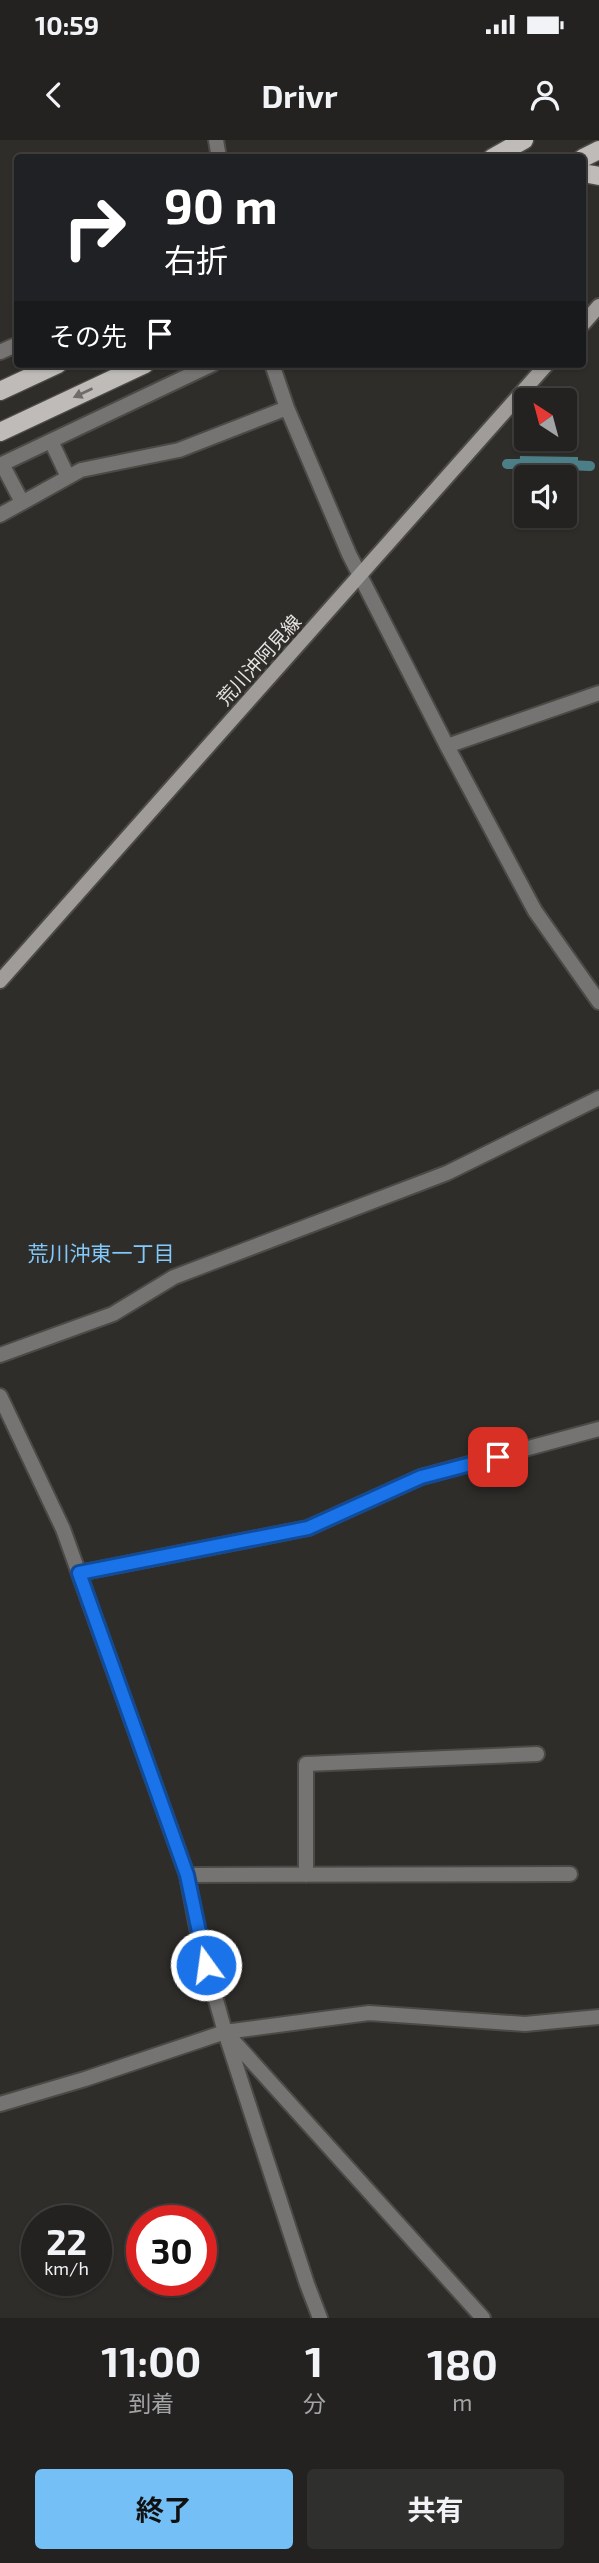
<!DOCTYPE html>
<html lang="ja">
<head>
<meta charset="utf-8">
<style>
  :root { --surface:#232220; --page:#2f2f2d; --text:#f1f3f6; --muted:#a3a4a5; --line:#403f3e; --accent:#74c0f6 }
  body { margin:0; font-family:"Exo 2","Noto Sans JP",sans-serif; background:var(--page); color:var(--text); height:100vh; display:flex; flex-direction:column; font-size:26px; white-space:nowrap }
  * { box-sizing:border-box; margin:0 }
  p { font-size:23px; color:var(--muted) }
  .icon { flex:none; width:38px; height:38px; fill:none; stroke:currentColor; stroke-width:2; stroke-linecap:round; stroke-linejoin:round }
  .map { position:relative; height:2178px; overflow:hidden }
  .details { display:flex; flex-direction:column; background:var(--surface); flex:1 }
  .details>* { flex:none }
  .top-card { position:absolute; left:14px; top:14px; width:572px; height:214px; border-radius:7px; box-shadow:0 2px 5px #0004,0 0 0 2px var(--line); background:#202124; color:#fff; overflow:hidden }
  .needle { width:46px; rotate:324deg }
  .tools { position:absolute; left:514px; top:248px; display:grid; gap:14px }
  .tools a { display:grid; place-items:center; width:63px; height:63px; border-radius:7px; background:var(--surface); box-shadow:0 2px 5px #0004,0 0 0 2px var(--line); font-size:35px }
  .speed { position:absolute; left:21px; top:2065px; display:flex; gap:14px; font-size:35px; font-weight:700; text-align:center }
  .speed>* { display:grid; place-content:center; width:91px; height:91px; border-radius:50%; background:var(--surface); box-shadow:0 2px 5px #0004,0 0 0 2px var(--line); line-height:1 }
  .speed small { font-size:18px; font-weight:400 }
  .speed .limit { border:10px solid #d22; background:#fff; color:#111 }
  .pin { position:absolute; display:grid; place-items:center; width:60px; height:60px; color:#fff; margin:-30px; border-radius:14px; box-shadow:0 4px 10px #0006 }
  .me { position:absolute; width:77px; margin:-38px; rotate:346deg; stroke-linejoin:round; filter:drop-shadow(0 0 5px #0008) }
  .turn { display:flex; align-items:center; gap:24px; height:147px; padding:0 35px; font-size:32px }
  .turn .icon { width:91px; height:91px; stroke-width:2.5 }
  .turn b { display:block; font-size:49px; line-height:60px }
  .then { display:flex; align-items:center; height:66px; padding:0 35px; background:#0003; gap:14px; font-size:26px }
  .eta { display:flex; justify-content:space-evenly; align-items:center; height:119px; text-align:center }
  .eta b { font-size:42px; font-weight:700; line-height:49px }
  .primary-button { display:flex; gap:14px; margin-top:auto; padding:14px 35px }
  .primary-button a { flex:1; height:80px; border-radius:7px; background:var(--accent); color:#111; font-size:28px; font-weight:700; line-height:80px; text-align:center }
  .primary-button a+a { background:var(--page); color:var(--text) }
  .status { display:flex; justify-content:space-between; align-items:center; height:49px; padding:0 35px; background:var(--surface); direction:ltr }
  .status svg { height:19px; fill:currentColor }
  header { display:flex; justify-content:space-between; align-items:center; height:91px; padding:0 35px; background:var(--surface); font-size:32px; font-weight:700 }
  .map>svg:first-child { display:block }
  .water { fill:#4c7e88 }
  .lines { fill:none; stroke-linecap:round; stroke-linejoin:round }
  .stream { stroke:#4c7e88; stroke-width:10 }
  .minor-casing { stroke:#4c4a47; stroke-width:18 }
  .secondary-casing { stroke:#4c4a47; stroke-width:18 }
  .primary-casing { stroke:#4c4a47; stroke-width:21 }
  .minor { stroke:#767473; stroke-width:14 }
  .secondary { stroke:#9f9c9a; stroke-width:14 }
  .primary { stroke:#bebbb8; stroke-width:18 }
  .oneway { fill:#6f6d6a }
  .route-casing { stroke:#114b97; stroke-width:18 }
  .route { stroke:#1a73e8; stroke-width:12 }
  .labels { text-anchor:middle; stroke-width:6; stroke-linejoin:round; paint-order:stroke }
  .street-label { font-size:19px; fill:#e5e4e2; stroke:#2f2d2a }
  .neighbourhood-label { font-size:21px; fill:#83c9fb; stroke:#2f2d2a }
</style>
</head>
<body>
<div class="status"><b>10:59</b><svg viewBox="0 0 49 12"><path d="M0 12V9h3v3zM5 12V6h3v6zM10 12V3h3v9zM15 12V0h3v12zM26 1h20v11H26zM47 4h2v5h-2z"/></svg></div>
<header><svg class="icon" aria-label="back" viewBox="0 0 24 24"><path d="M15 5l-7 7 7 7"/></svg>Drivr<svg class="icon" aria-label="person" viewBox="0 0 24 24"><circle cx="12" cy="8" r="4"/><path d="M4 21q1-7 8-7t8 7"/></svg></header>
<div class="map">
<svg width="599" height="2178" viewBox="0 0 599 2178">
  <rect width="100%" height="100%" fill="#2f2d2a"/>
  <!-- water -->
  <path class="water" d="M 520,316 L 578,317 L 578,333 L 519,332 Z"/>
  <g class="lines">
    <!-- stream -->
    <path class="stream" d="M 507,324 L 530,324
      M 566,325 L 590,326"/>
    <defs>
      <path id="minor" d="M 216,0 L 219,18
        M 0,212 L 18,204
        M 272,224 L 287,268
        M 51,301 L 68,337
        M 2,324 L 22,362
        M 0,325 L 213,224
        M 0,375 L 81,330 L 179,310 L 287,268 L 349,414 L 447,606 L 535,771 L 599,862
        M 447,606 L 599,553
        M 0,1215 L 113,1174 L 174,1137 L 447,1033 L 599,958
        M 0,1256 L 63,1389 L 187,1735 L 200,1803 L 225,1892 L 307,2144 L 320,2178
        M 79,1433 L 308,1388 L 421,1337 L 599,1289
        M 187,1735 L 570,1734
        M 306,1735 L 306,1624 L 537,1614
        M 228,1895 L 483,2178
        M 0,1964 L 85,1939 L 225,1892 L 369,1873 L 525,1884 L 599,1877"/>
      <path id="secondary" d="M 583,184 L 599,166
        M 0,841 L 547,224"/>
      <path id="primary" d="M 492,18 L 524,0
        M 583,18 L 599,10
        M 583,33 L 599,36
        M 0,251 L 58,224
        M 0,292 L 145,224"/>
    </defs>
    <!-- minor casing -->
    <use href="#minor" class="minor-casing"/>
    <!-- secondary casing -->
    <use href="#secondary" class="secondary-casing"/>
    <!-- primary casing -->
    <use href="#primary" class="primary-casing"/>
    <!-- minor -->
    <use href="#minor" class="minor"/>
    <!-- secondary -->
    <use href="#secondary" class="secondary"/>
    <!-- primary -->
    <use href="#primary" class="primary"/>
  </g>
  <!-- one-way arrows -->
  <defs><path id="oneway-solid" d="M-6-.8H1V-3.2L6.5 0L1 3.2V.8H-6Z" transform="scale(1.75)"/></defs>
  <use class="oneway" href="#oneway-solid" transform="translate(83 253) rotate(155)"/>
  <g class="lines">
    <defs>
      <path id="route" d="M 206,1825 L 187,1735 L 79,1433 L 308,1388 L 421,1337 L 498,1317"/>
    </defs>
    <!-- route casing -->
    <use href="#route" class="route-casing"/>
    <!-- route -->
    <use href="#route" class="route"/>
  </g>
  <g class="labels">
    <!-- street labels -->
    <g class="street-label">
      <text transform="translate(259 520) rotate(-48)" y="7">荒川沖阿見線</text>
    </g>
    <!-- neighbourhood labels -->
    <g class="neighbourhood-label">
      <text x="101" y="1121">荒川沖東一丁目</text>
    </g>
  </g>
</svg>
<div class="tools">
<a><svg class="needle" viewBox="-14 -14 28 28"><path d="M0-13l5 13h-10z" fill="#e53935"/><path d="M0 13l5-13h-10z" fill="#a3a4a5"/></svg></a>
<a><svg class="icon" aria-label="sound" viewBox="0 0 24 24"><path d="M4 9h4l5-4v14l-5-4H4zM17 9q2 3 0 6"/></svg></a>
</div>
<div class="speed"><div>22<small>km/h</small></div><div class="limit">30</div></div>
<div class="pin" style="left:498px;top:1317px;background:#d93025"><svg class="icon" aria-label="arrive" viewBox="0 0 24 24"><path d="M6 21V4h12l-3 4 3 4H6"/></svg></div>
<svg class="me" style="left:206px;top:1825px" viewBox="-20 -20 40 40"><circle r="17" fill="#1a73e8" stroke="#fff" stroke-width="3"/><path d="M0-11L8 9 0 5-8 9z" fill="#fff"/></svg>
<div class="top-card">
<div class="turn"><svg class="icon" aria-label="right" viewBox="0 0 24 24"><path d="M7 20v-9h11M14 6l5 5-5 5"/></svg><div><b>90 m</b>右折</div></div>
<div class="then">その先<svg class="icon" aria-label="arrive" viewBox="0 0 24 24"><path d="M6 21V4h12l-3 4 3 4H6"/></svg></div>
</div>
</div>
<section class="details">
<div class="eta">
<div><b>11:00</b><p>到着</p></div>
<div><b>1</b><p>分</p></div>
<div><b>180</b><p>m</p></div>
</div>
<div class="primary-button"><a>終了</a><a>共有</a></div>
</section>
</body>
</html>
